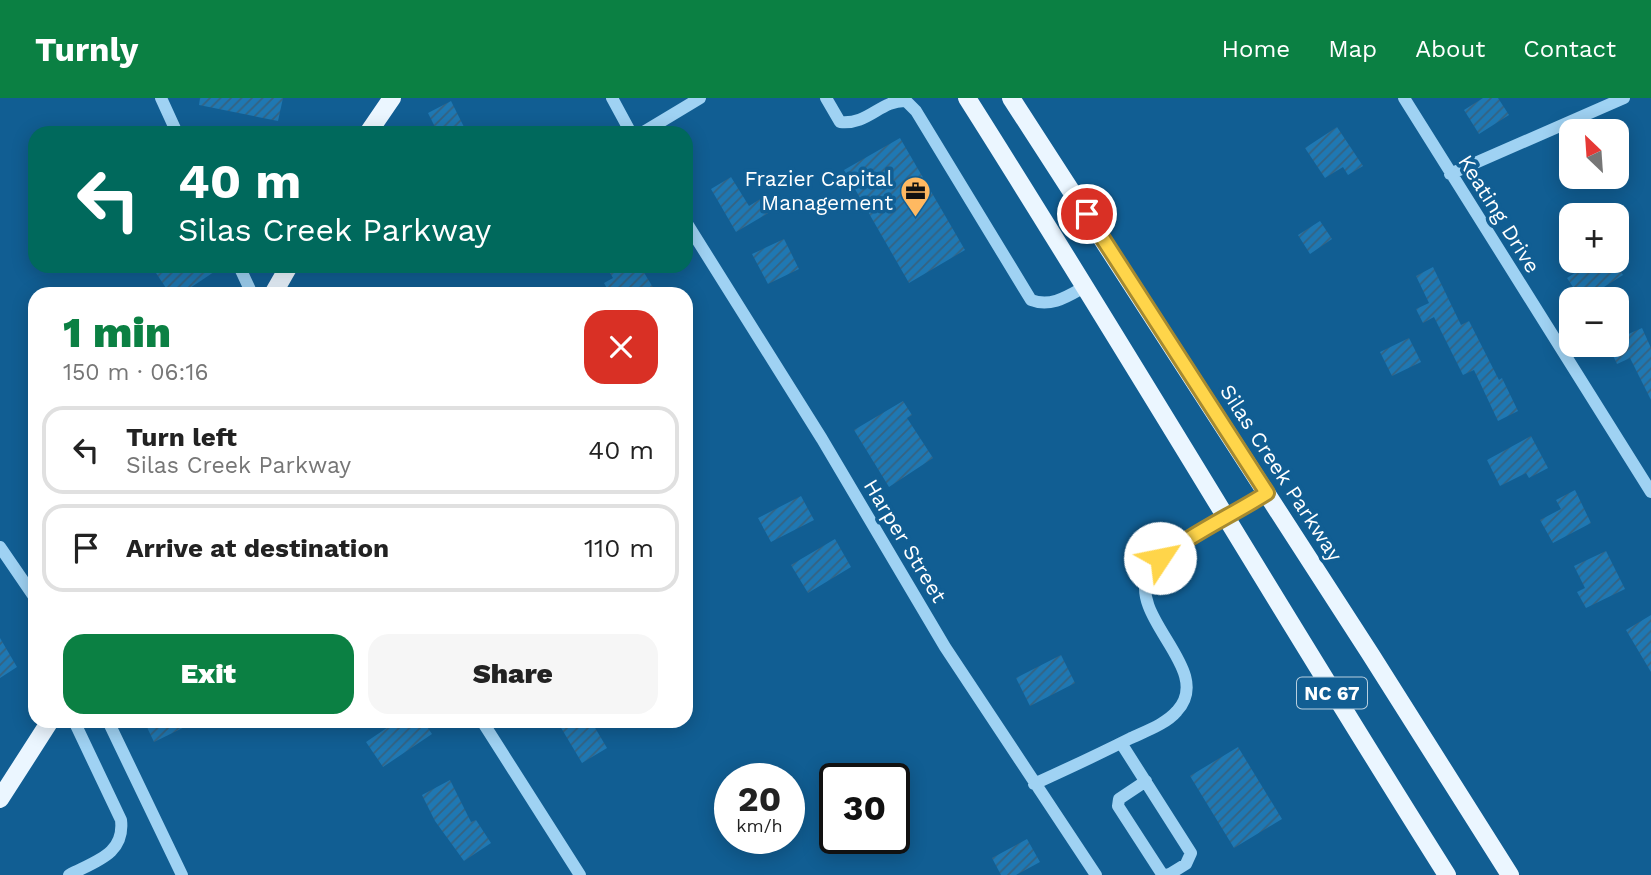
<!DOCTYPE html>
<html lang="en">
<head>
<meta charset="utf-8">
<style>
  :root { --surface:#fff; --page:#f6f6f6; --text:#222; --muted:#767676; --line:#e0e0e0; --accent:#0b8043 }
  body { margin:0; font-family:"Work Sans",sans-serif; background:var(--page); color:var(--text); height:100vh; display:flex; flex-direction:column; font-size:26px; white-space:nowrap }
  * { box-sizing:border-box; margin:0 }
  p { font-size:23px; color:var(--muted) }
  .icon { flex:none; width:38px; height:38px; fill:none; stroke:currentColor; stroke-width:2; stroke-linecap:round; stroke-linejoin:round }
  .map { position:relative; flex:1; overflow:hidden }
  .sheet { position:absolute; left:28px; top:189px; width:665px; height:441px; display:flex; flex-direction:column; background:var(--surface); border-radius:21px; box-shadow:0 4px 18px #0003 }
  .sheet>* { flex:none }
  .guide { position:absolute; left:28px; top:28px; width:665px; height:147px; border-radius:21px; box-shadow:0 4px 18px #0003; background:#00695c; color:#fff; overflow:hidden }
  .needle { width:46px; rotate:335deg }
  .buttons { position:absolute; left:1559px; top:21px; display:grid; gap:14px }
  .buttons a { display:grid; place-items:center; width:70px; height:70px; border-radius:14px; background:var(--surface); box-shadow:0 4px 18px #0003; font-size:35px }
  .speed { position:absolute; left:714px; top:665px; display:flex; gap:14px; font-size:35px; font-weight:700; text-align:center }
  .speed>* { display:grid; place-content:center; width:91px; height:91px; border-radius:50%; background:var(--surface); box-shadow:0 4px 18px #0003; line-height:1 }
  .speed small { font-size:18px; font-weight:400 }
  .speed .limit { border:4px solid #111; border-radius:10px; background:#fff; color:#111 }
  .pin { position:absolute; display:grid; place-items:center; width:60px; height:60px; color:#fff; margin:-30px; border:4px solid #fff; border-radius:50%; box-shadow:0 2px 7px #0007 }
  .me { position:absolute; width:77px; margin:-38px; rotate:56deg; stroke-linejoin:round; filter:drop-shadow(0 0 5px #0008) }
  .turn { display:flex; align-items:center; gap:24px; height:147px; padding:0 35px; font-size:32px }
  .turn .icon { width:91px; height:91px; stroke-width:2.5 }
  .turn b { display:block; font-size:49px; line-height:60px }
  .round { display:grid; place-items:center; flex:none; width:74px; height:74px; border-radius:21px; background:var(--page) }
  .overview { display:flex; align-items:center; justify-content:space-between; height:119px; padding:0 35px }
  h1 { font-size:42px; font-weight:800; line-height:52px; color:var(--accent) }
  .action { display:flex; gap:14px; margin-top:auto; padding:14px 35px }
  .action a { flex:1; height:80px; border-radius:21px; background:var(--accent); color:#fff; font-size:28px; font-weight:800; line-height:80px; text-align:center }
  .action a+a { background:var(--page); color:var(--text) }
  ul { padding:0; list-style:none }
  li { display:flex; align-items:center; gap:21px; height:88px; margin:0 14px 10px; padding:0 21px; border:4px solid var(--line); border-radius:21px }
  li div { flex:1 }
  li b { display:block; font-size:26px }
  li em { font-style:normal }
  header { display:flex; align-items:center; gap:42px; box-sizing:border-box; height:98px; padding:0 35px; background:var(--accent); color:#fff }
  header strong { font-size:33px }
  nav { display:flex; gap:38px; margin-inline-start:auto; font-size:24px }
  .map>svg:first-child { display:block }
  .building { fill:url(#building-hatch) }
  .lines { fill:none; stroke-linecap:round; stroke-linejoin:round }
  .minor { stroke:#9fd2f3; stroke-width:12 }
  .major { stroke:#ebf6ff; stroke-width:18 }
  .route-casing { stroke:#a68a30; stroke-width:18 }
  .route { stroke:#ffd54a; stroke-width:12 }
  .labels { text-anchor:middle; stroke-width:7; stroke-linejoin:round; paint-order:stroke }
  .shield { fill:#115e93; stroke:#b8cfdf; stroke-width:2 }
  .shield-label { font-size:19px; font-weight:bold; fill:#fff }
  .poi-label { font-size:21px; fill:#fff; stroke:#115e93; text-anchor:end }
  .street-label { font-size:21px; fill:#fff; stroke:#115e93 }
</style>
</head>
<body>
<header>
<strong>Turnly</strong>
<nav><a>Home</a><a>Map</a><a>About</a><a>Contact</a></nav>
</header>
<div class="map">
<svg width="1651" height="777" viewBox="0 0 1651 777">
  <defs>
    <pattern id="building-hatch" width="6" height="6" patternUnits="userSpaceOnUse" patternTransform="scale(1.75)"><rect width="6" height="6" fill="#1f78b3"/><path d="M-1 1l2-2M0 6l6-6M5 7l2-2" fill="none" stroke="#366280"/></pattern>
  </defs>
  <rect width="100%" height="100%" fill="#115e93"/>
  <!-- building -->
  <path class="building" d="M 200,0 L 283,0 L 278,23 L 199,7 Z
    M 1483,0 L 1498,0 L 1509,17 L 1479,36 L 1464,12 Z
    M 451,3 L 467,35 L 438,35 L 428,15 Z
    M 1337,29 L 1363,68 L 1348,77 L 1343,69 L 1325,80 L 1305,50 Z
    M 900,40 L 965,152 L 909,185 L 844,72 Z
    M 731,79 L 749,108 L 762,100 L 770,114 L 736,134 L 711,91 Z
    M 1320,123 L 1332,141 L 1310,156 L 1298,137 Z
    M 784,141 L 799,171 L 768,186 L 752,156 Z
    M 1593,163 L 1614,163 L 1623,177 L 1585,201 L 1581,201 L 1567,180 Z
    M 166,168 L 223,168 L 181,196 L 170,196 L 156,175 Z
    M 606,168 L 640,168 L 657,196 L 610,196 L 604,185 L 613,180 Z
    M 1433,169 L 1461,227 L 1469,223 L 1499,282 L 1502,280 L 1518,313 L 1498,323 L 1474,272 L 1463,277 L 1434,219 L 1423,225 L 1416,211 L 1429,205 L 1416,178 Z
    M 1642,230 L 1651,250 L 1651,302 L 1630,260 L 1617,266 L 1608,247 L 1617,247 L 1617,241 Z
    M 1409,240 L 1421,264 L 1392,278 L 1380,254 Z
    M 903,303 L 912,317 L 907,320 L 933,360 L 889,389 L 854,332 Z
    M 1531,338 L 1548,370 L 1529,380 L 1526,375 L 1500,388 L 1487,362 Z
    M 1575,392 L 1591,425 L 1553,445 L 1540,422 L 1561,411 L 1556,402 Z
    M 801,398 L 814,422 L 771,444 L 758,420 Z
    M 835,441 L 851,469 L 808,495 L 791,467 Z
    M 1606,453 L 1625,491 L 1586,510 L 1577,494 L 1585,490 L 1574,468 Z
    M 1651,517 L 1651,574 L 1626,532 Z
    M 0,540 L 17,569 L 0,580 Z
    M 1061,557 L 1075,585 L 1030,608 L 1016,580 Z
    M 144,623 L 197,623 L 154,644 Z
    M 397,623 L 423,623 L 432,636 L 383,669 L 366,644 Z
    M 557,623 L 591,623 L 607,650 L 582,665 Z
    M 1238,649 L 1282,721 L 1234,750 L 1190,678 Z
    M 450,682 L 471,724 L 476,722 L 491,745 L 464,763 L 435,723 L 422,697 Z
    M 1027,741 L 1040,764 L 1016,777 L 1001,777 L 992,760 Z"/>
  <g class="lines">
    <!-- minor -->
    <path class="minor" d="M 161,0 L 177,35
      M 612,0 L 631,35
      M 826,0 L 840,24 C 869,27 880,2 906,3 L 916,13 L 1031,202 C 1051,210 1068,198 1086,188
      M 1404,0 L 1651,394
      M 642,35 L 700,0
      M 1450,76 L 1624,0
      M 686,124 L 822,341 L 945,549 L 1096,777
      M 239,168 L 252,196
      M 0,449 L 35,500
      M 108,623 L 182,777
      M 482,623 L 580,777
      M 1121,645 L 1191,755 L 1186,766 L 1168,777
      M 1146,683 L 1119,701 L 1118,708 L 1162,776 L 1167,777
      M 1034,686 C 1067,671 1099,656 1131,640 C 1146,633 1166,626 1177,613 C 1215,572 1128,521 1148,475 C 1161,446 1201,435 1226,421 C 1240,413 1253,404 1267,395
      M 69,777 C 96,763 125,756 121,722 L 74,623"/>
    <!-- major -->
    <path class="major" d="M 967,0 C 1130,257 1284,519 1447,777
      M 1011,0 L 1371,557 L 1510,777
      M 368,35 L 392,0
      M 273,196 L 289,168
      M 0,701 L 50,623"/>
  </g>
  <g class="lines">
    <defs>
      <path id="route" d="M 1087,116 L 1267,395 C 1232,417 1193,435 1160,460"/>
    </defs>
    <!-- route casing -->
    <use href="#route" class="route-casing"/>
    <!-- route -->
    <use href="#route" class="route"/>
  </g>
  <!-- icons -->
  <defs>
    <symbol id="office-pin" viewBox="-11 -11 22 30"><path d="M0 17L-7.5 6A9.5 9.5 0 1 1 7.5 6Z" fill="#ffb961" stroke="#115e93"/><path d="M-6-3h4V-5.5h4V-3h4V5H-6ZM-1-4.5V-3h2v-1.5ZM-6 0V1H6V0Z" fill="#111"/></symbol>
  </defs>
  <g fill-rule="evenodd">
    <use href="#office-pin" x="898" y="76" width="35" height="47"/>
  </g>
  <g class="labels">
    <!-- shield labels -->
    <rect class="shield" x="1297" y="579.5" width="70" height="31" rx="5"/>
    <g class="shield-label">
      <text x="1332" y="602">NC 67</text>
    </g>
    <!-- poi labels -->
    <g class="poi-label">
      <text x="893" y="88">Frazier Capital<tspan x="893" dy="24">Management</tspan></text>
    </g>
    <!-- street labels -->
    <g class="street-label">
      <text transform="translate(1499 116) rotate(58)" y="7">Keating Drive</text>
      <text transform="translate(1281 375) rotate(57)" y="7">Silas Creek Parkway</text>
      <text transform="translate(905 443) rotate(59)" y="7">Harper Street</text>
    </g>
  </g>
</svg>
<div class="buttons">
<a><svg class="needle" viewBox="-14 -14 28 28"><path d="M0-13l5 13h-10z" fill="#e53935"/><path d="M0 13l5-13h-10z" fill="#767676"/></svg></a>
<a>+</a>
<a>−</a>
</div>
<div class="speed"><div>20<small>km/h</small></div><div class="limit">30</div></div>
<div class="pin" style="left:1087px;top:116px;background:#d93025"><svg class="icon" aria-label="arrive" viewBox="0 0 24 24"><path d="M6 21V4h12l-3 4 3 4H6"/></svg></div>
<svg class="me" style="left:1160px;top:460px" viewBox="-20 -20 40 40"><circle r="19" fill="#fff"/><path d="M0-13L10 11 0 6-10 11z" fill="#ffd54a"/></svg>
<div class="guide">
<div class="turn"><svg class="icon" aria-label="left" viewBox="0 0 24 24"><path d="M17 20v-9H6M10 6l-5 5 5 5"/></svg><div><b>40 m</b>Silas Creek Parkway</div></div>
</div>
<section class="sheet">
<div class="overview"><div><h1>1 min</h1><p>150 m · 06:16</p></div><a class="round" style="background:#d93025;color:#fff"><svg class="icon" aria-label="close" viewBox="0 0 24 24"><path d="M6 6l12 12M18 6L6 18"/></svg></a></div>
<ul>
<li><svg class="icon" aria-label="left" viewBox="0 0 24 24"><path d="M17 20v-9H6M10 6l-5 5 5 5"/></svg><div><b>Turn left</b><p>Silas Creek Parkway</p></div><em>40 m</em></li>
<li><svg class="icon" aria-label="arrive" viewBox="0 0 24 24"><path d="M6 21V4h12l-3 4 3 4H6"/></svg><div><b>Arrive at destination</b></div><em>110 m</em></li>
</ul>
<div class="action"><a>Exit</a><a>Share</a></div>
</section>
</div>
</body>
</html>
